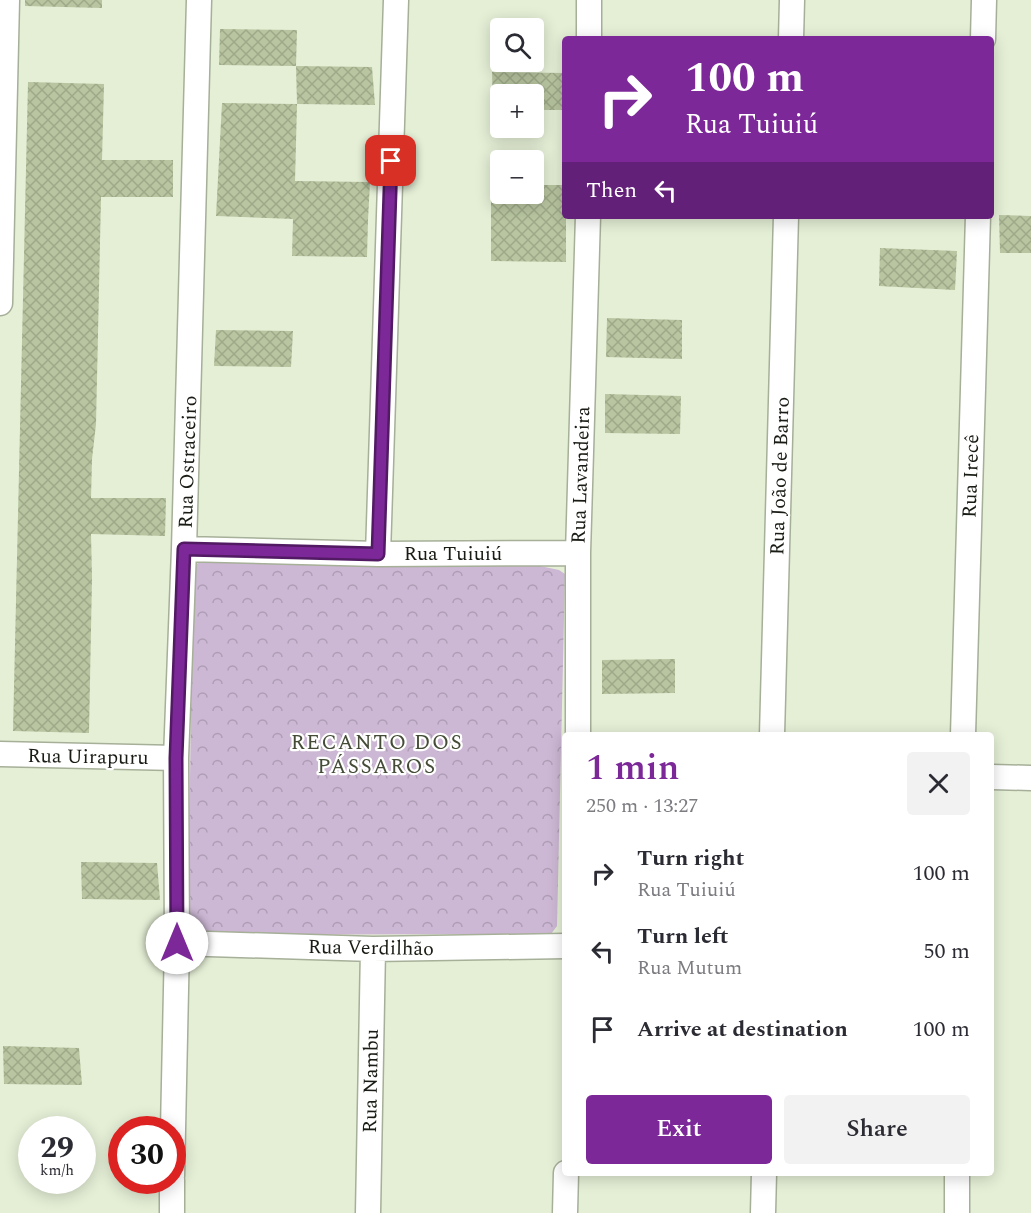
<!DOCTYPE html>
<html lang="en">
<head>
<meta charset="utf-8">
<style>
  :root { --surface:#fff; --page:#f2f2f3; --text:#2b2b33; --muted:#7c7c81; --accent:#7c2898 }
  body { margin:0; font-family:Spectral,serif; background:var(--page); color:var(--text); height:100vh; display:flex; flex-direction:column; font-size:22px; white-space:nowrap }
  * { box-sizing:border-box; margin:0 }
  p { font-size:20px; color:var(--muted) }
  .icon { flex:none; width:33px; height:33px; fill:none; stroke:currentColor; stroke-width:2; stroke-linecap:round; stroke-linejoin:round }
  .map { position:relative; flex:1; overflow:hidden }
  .details { position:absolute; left:562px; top:732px; width:432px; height:444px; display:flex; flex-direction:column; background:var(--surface); border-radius:6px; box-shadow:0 3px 15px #0003 }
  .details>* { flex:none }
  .hud { position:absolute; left:562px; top:36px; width:432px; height:183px; border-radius:6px; box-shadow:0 3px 15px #0003; background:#7c2898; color:#fff; overflow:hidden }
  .buttons { position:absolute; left:490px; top:18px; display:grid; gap:12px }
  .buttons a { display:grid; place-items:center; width:54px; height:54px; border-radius:6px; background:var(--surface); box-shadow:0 3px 15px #0003; font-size:30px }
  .speed { position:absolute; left:18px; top:1116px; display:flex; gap:12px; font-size:30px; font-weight:700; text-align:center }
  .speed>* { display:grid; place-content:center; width:78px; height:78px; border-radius:50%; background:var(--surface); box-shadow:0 3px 15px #0003; line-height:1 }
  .speed small { font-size:15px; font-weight:400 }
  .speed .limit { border:9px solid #d22; background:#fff; color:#111 }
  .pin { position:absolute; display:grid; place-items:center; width:51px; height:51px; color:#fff; margin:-26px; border-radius:12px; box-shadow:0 3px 9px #0006 }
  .me { position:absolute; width:66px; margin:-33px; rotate:0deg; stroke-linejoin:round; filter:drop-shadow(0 0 4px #0008) }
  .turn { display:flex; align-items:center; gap:21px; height:126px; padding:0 24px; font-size:27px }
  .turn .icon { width:78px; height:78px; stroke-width:2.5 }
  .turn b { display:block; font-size:42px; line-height:51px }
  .then { display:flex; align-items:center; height:57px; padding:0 24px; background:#0003; gap:12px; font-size:22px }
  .round { display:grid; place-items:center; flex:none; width:63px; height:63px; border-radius:6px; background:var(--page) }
  .head { display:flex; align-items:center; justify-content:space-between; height:102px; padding:0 24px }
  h1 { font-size:36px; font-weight:600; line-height:45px; color:var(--accent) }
  .primary-button { display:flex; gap:12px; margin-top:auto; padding:12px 24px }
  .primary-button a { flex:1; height:69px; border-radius:6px; background:var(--accent); color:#fff; font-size:24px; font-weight:600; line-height:69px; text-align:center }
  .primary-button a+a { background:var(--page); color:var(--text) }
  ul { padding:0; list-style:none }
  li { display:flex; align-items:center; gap:18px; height:78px; padding:0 24px }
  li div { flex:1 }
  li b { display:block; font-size:22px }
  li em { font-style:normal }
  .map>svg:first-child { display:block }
  .park { fill:url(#park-crowns) }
  .building { fill:url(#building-cross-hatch) }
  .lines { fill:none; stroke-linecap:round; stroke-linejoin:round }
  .minor-casing { stroke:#a6af98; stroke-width:27 }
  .minor { stroke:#fff; stroke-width:24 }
  .route-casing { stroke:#511a63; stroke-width:15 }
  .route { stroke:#7c2898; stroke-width:10 }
  .labels { text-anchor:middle; stroke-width:4.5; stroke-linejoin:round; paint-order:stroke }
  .street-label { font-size:20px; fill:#191c14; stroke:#fff }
  .neighbourhood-label { font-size:21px; letter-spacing:1.5px; fill:#444c37; stroke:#fff }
</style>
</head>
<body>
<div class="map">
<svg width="1031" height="1213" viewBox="0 0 1031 1213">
  <defs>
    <pattern id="park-crowns" width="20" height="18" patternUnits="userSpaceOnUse" patternTransform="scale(1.5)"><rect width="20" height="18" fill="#ccb7d4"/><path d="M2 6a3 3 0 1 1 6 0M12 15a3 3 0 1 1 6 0" fill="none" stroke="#af9db5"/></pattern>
    <pattern id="building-cross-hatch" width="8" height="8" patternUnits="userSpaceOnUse" patternTransform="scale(1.5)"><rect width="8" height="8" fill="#b8c5a0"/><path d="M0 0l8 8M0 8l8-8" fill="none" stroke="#9ea989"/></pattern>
  </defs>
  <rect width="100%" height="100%" fill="#e5efd6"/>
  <!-- park -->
  <path class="park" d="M 209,556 L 540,566 L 559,570 L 565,574 L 557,926 L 551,934 L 203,935 L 193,929 L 188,915 L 193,573 L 199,560 Z"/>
  <!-- building -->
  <path class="building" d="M 25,0 L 102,0 L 102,8 L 25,6 Z
    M 220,29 L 297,30 L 296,66 L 219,65 Z
    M 296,66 L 372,67 L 375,105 L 297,104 Z
    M 492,72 L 566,73 L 566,110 L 534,110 L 534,94 L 501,94 L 501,110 L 493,110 Z
    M 28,82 L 104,84 L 102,160 L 173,160 L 173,197 L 101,197 L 96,424 L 92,459 L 91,498 L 166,498 L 165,536 L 91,534 L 92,578 L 89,733 L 13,731 Z
    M 222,103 L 297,104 L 295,181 L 370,182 L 368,220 L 367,257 L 292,256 L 293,219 L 216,216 Z
    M 491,184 L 501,184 L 501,194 L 534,194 L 534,185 L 566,185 L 566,262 L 491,261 Z
    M 999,215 L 1031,216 L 1031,253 L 1000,253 Z
    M 880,248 L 957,251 L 955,290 L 879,286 Z
    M 607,318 L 682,320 L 682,359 L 606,357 Z
    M 216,330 L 293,331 L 291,367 L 214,366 Z
    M 605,394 L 681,396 L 680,434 L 605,433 Z
    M 675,659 L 675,693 L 602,694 L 602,660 Z
    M 81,862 L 157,863 L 160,900 L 82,899 Z
    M 3,1046 L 79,1048 L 82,1085 L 4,1084 Z"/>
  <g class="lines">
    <defs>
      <path id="minor" d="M 589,39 L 589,0
        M 791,39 L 792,0
        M 983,39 L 984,0
        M 0,303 L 7,0
        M 184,549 L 378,554 L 578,553
        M 378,554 L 396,0
        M 578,735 L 578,553 L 588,216
        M 772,735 L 786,216
        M 963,735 L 978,216
        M 0,754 L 176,758
        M 992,777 L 1031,778
        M 177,943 L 373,949 L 566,946
        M 172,1176 L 177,943 L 176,758 L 184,549 L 199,0
        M 172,1213 L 172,1180
        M 368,1213 L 373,949
        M 565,1213 L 566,1173
        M 763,1213 L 764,1173
        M 957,1213 L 957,1173"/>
    </defs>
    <!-- minor casing -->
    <use href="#minor" class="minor-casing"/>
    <!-- minor -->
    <use href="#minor" class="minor"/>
  </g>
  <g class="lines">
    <defs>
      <path id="route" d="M 177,943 L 176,758 L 184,549 L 378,554 L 391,161"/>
    </defs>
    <!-- route casing -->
    <use href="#route" class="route-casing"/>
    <!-- route -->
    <use href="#route" class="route"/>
  </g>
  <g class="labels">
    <!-- street labels -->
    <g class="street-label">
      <text transform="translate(187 462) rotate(-88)" y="7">Rua Ostraceiro</text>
      <text transform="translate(580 475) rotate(-88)" y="7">Rua Lavandeira</text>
      <text transform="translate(779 476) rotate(-88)" y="7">Rua João de Barro</text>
      <text transform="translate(970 476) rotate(-88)" y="7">Rua Irecê</text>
      <text x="453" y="560">Rua Tuiuiú</text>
      <text transform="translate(88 756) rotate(1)" y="7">Rua Uirapuru</text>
      <text transform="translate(371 947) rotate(1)" y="7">Rua Verdilhão</text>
      <text transform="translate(370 1081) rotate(-89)" y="7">Rua Nambu</text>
    </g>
    <!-- neighbourhood labels -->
    <g class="neighbourhood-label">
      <text x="377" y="749">RECANTO DOS<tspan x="377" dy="24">PÁSSAROS</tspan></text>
    </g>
  </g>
</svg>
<div class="buttons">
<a><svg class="icon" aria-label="search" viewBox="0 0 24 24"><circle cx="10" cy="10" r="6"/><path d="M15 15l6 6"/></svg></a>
<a>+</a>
<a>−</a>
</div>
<div class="speed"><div>29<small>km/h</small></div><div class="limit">30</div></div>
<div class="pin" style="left:391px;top:161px;background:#d93025"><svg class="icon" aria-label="arrive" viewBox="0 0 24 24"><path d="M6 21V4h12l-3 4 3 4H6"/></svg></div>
<svg class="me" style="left:177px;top:943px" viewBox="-20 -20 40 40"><circle r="19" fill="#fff"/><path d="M0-13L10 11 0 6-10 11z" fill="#7c2898"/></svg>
<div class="hud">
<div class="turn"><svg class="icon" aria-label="right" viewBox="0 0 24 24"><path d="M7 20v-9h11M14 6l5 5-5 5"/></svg><div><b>100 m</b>Rua Tuiuiú</div></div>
<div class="then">Then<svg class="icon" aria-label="left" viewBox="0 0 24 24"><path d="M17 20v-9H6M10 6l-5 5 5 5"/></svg></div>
</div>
<section class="details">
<div class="head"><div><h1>1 min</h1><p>250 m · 13:27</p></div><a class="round"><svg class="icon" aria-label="close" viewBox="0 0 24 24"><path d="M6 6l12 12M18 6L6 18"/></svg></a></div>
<ul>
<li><svg class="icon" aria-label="right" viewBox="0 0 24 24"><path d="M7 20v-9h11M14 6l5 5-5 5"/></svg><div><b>Turn right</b><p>Rua Tuiuiú</p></div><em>100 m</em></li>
<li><svg class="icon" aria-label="left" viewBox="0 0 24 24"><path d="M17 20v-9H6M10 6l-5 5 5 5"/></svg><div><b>Turn left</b><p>Rua Mutum</p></div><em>50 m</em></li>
<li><svg class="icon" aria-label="arrive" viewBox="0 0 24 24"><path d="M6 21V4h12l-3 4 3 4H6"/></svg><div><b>Arrive at destination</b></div><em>100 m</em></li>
</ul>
<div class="primary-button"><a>Exit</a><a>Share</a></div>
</section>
</div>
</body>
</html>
